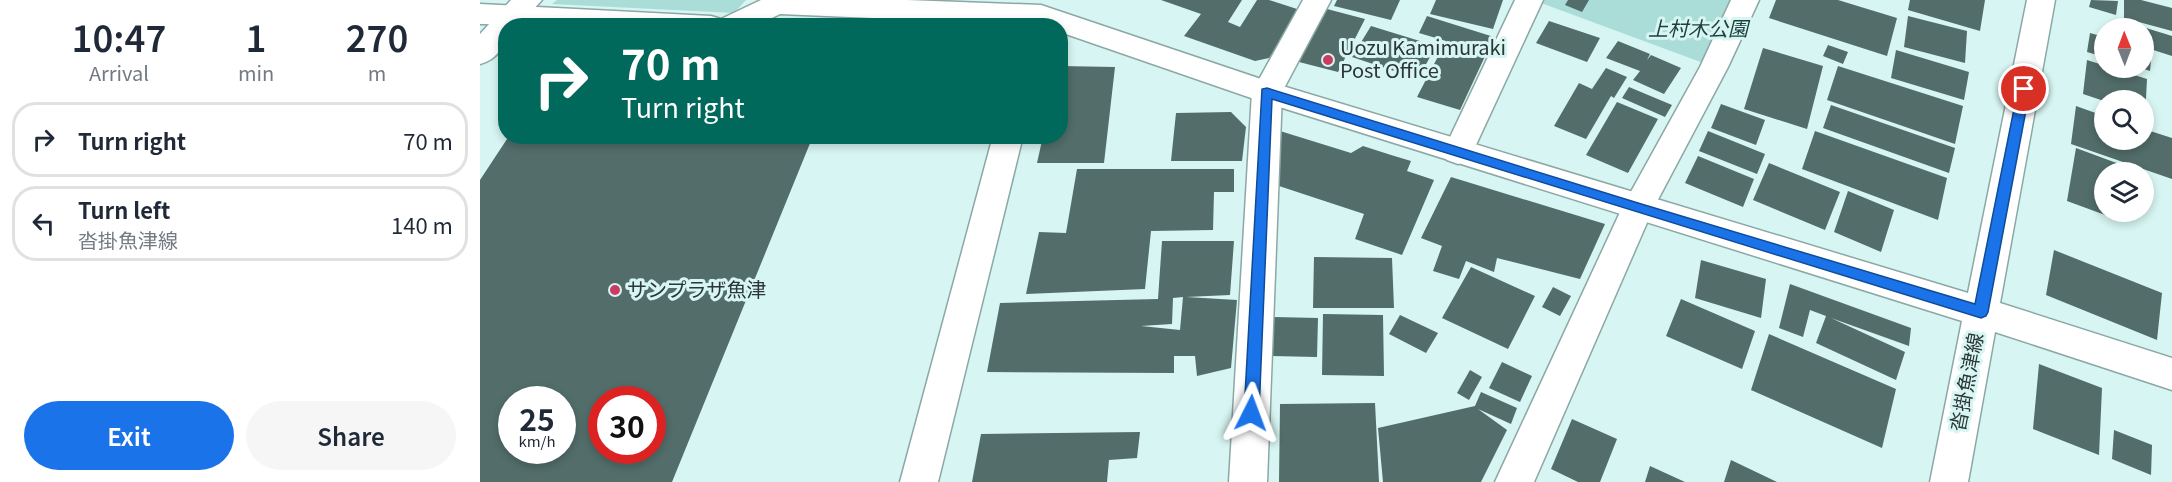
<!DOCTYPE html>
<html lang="en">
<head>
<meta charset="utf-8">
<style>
  :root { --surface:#fff; --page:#f6f6f7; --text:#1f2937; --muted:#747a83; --line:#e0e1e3; --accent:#1a73e8 }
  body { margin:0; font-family:Georgia,"Noto Sans JP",serif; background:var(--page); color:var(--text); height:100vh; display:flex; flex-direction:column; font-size:22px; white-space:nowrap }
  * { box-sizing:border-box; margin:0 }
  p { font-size:20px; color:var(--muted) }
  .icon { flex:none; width:33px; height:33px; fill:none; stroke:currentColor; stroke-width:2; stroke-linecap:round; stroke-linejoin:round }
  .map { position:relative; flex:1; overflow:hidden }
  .drawer { display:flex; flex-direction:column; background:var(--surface); width:480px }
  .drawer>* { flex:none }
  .banner { position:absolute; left:18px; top:18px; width:570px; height:126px; border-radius:24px; box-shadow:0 3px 9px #0003; background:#00695c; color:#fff; overflow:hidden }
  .needle { width:39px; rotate:359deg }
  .buttons { position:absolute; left:1614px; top:18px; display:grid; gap:12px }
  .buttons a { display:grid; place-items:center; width:60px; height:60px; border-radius:50%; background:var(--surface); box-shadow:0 3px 9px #0003; font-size:30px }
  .speed { position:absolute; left:18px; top:386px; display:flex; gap:12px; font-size:30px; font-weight:700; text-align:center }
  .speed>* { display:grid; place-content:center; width:78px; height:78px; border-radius:50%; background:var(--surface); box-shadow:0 3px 9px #0003; line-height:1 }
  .speed small { font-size:15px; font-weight:400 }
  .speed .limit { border:9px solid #d22; background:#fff; color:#111 }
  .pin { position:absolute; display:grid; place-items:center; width:51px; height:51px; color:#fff; margin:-26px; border:3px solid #fff; border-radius:50%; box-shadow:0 2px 6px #0007 }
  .me { position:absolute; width:66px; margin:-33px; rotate:3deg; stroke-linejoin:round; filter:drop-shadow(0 0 4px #0008) }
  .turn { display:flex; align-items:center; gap:21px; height:126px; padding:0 24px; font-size:27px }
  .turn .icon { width:78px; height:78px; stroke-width:2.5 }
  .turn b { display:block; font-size:42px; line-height:51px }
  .eta { display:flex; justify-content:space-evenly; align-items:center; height:102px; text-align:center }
  .eta b { font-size:36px; font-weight:600; line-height:42px }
  .action { display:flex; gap:12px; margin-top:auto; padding:12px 24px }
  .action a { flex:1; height:69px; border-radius:36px; background:var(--accent); color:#fff; font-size:24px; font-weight:600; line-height:69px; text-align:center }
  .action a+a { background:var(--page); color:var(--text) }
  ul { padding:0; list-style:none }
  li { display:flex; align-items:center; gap:18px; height:75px; margin:0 12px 9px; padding:0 12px; border:3px solid var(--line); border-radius:24px }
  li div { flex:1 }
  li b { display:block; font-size:22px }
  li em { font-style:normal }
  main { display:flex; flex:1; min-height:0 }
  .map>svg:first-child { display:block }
  .green { fill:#abddd8 }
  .building { fill:#526d6a; fill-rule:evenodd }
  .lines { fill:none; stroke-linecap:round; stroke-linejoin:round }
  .street-casing { stroke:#8ca8a6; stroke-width:3 }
  .secondary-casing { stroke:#8ca8a6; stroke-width:3 }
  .street { fill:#fff; fill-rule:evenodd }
  .secondary { fill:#fff; fill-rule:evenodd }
  .route { fill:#1a73e8; stroke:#114b97; stroke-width:1.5 }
  .poi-dot { fill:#ca3b61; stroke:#d7f5f2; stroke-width:2 }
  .labels { text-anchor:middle; stroke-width:6; stroke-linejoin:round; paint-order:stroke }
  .park-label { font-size:20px; font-style:italic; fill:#1b403e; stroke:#d7f5f2 }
  .poi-label { font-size:20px; fill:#2b3635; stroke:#d7f5f2; text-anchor:start }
  .street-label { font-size:20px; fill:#2b3635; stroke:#d7f5f2 }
</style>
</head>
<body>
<main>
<section class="drawer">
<div class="eta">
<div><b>10:47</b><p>Arrival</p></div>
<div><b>1</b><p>min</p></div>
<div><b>270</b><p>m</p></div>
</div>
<ul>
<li><svg class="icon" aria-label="right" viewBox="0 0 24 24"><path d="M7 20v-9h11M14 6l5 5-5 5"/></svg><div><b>Turn right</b></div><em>70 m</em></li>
<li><svg class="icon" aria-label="left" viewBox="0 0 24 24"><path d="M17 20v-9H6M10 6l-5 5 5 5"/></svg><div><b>Turn left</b><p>沓掛魚津線</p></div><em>140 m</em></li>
</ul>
<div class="action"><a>Exit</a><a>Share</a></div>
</section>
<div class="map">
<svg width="1692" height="482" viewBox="0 0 1692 482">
  <rect width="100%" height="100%" fill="#d7f5f2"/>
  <!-- green -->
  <path class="green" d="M 77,0 L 266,0 L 254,13 L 72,4 Z
    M 1053,0 L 1265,0 L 1234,67 Z"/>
  <!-- building -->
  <path class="building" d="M 681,0 L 762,0 L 748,22 L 760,27 L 777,0 L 789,0 L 817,9 L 801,41 L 789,58 L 775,61 L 704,36 L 721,14 Z
    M 857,0 L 920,0 L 911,20 L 854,6 Z
    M 956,0 L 1023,0 L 1013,29 L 950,14 Z
    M 1088,0 L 1109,0 L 1102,12 L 1085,5 Z
    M 1296,0 L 1358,0 L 1417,18 L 1407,56 L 1289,18 Z
    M 1430,0 L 1505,0 L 1500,31 L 1428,10 Z
    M 1611,0 L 1638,1 L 1636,15 L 1609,7 Z
    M 1644,0 L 1661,0 L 1692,8 L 1692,31 L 1644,18 Z
    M 847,9 L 885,19 L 858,72 L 819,62 Z
    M 947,16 L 1014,37 L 980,110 L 937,97 L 966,41 L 939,33 Z
    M 1428,16 L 1487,31 L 1485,63 L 1424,47 Z
    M 1637,19 L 1692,36 L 1692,56 L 1664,47 L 1664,28 L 1636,28 Z
    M 1069,21 L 1120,38 L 1107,62 L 1056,43 Z
    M 891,26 L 956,46 L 938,79 L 872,57 Z
    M 1610,33 L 1624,37 L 1624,57 L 1607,52 Z
    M 1138,41 L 1170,54 L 1167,60 L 1171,55 L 1201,68 L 1184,94 L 1153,80 L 1160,71 L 1126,58 Z
    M 1348,45 L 1368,52 L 1363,64 L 1343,56 Z
    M 1283,48 L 1343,66 L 1327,129 L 1264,109 Z
    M 1664,49 L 1672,51 L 1670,71 L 1664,69 Z
    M 1416,50 L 1489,72 L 1484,100 L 1411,78 Z
    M 1607,60 L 1667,79 L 1665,118 L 1664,118 L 1664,100 L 1624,101 L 1603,94 Z
    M 580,66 L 635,67 L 624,163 L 557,163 L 563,136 L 580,136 Z
    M 1358,66 L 1483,106 L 1475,144 L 1347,100 Z
    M 1126,68 L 1147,77 L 1134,98 L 1131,96 L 1106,139 L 1074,126 L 1099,83 L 1112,89 Z
    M 1149,87 L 1192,105 L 1185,117 L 1142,98 Z
    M 1137,102 L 1178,119 L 1148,173 L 1106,155 Z
    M 1241,104 L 1285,120 L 1276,145 L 1231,128 Z
    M 1351,105 L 1475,148 L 1469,173 L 1343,128 Z
    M 1596,106 L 1624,116 L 1624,140 L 1664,140 L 1664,129 L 1692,138 L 1692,179 L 1591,144 Z
    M 751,112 L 766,127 L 762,161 L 691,161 L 696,113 Z
    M 800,131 L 871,153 L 883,146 L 911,155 L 931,161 L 927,171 L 954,180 L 922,255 L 875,239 L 884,214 L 799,186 Z
    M 1228,131 L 1285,154 L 1277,174 L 1219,151 Z
    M 1335,131 L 1467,178 L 1458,220 L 1322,169 Z
    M 29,136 L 333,136 L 192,482 L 0,482 L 0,180 ZM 32,399 L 82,399 L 82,450 L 32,450 ZM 122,399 L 172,399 L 172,450 L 122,450 Z
    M 1596,148 L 1642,165 L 1641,172 L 1624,172 L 1624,212 L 1637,212 L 1636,219 L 1587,201 Z
    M 1218,156 L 1274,179 L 1263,207 L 1205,183 Z
    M 1289,163 L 1360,192 L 1345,230 L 1273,200 Z
    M 597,169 L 754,169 L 754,192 L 734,192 L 733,230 L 671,231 L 665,289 L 546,294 L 559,232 L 586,233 Z
    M 971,177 L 1125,224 L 1100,279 L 1017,258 L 1014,272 L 986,261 L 979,279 L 953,271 L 962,246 L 941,238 Z
    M 1368,191 L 1414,210 L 1401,252 L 1354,232 Z
    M 682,241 L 754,241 L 750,295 L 706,297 L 757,300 L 751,368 L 717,376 L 715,356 L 694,356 L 694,373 L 507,372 L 520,303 L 678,299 ZM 703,297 L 700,330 L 661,326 L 692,324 L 693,298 Z
    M 1574,250 L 1682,293 L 1677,340 L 1566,295 Z
    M 834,257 L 912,258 L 914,308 L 833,308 Z
    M 1221,260 L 1286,279 L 1281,318 L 1215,298 Z
    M 991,267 L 1055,296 L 1028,349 L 962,318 Z
    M 1310,284 L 1431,328 L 1429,346 L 1351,318 L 1425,352 L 1416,380 L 1336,343 L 1346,316 L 1330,310 L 1323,337 L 1299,328 Z
    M 1073,287 L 1091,296 L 1080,316 L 1062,307 Z
    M 1201,299 L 1275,331 L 1262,369 L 1186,336 Z
    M 843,314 L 903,315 L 904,376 L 842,375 Z
    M 920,315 L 958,333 L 946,353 L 909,334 Z
    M 794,317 L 838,318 L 837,357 L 792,356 Z
    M 1289,334 L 1416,389 L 1402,448 L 1271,390 Z
    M 1022,362 L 1052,376 L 1040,402 L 1009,388 Z
    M 1559,364 L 1622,388 L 1619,455 L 1553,429 Z
    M 990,370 L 1002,377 L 989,400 L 977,393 Z
    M 1001,392 L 1037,408 L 1031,424 L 998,409 L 1027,430 L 1001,482 L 903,482 L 898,428 L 995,406 Z
    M 895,403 L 899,482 L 799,482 L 800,404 Z
    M 1092,419 L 1137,439 L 1120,482 L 1098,482 L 1071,469 Z
    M 1634,430 L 1672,445 L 1671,475 L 1632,459 Z
    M 660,432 L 657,458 L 629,460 L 627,482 L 492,482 L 501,434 Z
    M 1251,460 L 1297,482 L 1244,482 Z
    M 1170,466 L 1205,482 L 1165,482 Z"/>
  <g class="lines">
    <defs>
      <path id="street" d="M 31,0 L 62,0 L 38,26 L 26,26 C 26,44 19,59 0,64 L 0,34 Z
        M 823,0 L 851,0 L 802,92 L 787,482 L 749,482 L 772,92 Z
        M 1035,0 L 1063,0 L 989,160 L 978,164 L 967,160 L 963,152 Z
        M 1251,0 L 1279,0 L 1248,67 L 1173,209 L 1054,482 L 1015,482 L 1142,208 L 1220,67 Z"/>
      <path id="secondary" d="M 281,0 L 427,0 L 561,5 L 796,84 L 1488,293 L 1547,0 L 1575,0 L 1520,303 L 1692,358 L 1692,390 L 1515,332 L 1488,482 L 1450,482 L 1482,321 L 777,100 L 580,32 L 580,26 L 300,14 L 276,26 L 0,24 L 0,4 L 231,16 L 241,19 Z
        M 513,136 L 543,136 L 458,482 L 420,482 Z"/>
    </defs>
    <!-- street casing -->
    <use href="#street" class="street-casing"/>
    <!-- secondary casing -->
    <use href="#secondary" class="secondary-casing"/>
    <!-- street -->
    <use href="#street" class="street"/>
    <!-- secondary -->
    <use href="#secondary" class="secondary"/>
  </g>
  <!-- route -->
  <path class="route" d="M 1544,84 L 1550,89 L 1508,312 L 1506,316 L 1501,318 L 792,99 L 779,413 L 777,418 L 771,420 L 766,418 L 764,413 L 782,89 L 787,88 L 1158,203 L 1495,304 L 1538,89 Z"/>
  <!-- markers -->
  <g class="poi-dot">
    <circle cx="848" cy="60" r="6"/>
    <circle cx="135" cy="290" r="6"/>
  </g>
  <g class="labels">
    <!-- park labels -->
    <g class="park-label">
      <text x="1218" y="36">上村木公園</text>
    </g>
    <!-- poi labels -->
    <g class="poi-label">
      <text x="860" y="55">Uozu Kamimuraki<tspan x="860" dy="23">Post Office</tspan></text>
      <text x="147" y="297">サンプラザ魚津</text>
    </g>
    <!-- street labels -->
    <g class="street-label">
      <text transform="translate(1487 382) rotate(-79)" y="7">沓掛魚津線</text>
    </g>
  </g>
</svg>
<div class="buttons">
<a><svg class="needle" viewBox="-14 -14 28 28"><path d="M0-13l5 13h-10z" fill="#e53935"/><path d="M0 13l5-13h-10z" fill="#747a83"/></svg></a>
<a><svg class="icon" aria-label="search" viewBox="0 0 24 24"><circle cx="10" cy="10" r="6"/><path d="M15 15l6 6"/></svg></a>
<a><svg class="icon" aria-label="layers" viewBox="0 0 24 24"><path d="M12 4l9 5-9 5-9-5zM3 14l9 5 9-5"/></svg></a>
</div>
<div class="speed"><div>25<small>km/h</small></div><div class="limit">30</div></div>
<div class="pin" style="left:1544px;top:89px;background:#d93025"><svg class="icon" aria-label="arrive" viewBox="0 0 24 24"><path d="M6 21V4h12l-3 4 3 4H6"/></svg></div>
<svg class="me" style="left:771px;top:413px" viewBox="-20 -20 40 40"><path d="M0-17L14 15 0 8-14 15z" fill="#1a73e8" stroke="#fff" stroke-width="4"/></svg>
<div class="banner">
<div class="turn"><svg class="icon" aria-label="right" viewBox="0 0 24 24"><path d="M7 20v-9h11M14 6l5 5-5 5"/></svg><div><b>70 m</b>Turn right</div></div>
</div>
</div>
</main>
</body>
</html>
